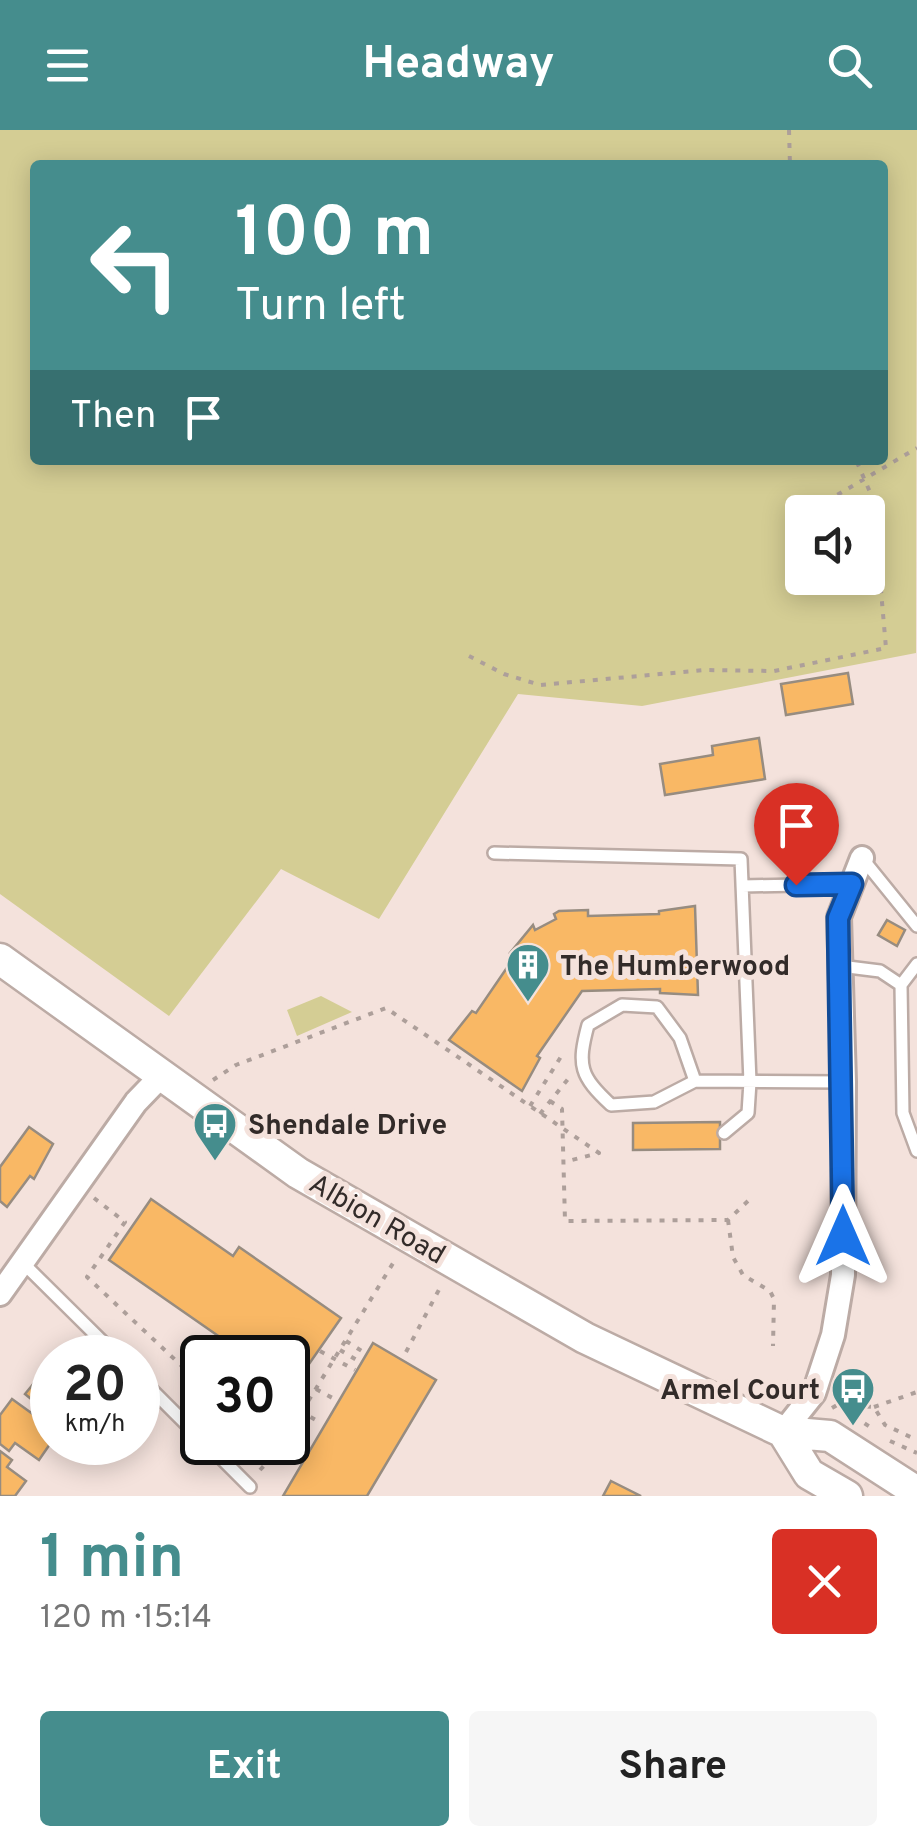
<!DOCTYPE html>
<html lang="en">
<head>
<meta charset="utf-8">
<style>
  :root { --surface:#fff; --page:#f6f6f6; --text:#222; --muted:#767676; --accent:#458d8d }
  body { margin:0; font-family:Overpass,sans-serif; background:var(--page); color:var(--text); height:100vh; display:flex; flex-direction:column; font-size:38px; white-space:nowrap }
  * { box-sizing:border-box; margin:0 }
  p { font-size:32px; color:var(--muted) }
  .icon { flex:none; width:55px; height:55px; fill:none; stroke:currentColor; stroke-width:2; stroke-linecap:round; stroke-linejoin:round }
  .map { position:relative; height:1366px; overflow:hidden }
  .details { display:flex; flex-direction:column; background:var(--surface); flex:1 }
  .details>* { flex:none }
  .banner { position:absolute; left:30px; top:30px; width:858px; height:305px; border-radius:10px; box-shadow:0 5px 25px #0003; background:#458d8d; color:#fff; overflow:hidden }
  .fabs { position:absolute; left:785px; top:365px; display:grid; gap:20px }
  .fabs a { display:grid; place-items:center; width:100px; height:100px; border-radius:10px; background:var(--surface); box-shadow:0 5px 25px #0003; font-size:50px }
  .speed { position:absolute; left:30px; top:1205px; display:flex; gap:20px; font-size:50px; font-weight:700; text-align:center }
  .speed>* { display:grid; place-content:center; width:130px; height:130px; border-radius:50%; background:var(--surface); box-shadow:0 5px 25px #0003; line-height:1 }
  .speed small { font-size:25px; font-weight:400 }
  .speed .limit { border:5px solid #111; border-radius:15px; background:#fff; color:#111 }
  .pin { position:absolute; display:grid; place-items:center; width:85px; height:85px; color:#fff; margin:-102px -42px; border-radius:50% 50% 50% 0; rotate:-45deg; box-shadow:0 0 10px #0007 }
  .pin .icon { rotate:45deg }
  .me { position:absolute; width:110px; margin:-55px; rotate:0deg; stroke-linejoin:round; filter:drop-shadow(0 0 8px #0008) }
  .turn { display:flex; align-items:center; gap:35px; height:210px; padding:0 40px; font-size:45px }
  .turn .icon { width:130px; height:130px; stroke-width:2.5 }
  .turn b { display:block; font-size:70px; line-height:85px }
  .then { display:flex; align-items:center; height:95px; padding:0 40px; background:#0003; gap:20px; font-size:38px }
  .round { display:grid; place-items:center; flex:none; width:105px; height:105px; border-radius:10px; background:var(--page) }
  .overview { display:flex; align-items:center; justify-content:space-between; height:170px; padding:0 40px }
  h1 { font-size:60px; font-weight:700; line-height:75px; color:var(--accent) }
  .cta { display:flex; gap:20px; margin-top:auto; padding:20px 40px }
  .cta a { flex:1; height:115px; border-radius:10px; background:var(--accent); color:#fff; font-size:40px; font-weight:700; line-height:115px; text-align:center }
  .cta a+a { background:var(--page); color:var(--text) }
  header { display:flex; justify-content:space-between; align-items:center; height:130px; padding:0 40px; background:var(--accent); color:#fff; font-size:45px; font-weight:700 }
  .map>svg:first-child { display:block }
  .green { fill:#d4cd94; fill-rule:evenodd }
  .building { fill:#f9b865; stroke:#978c80; stroke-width:2.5 }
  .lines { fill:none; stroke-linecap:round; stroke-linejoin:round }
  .lane-casing { stroke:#bcaba5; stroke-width:16 }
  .street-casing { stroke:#bcaba5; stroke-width:28 }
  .secondary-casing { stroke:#bcaba5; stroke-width:35 }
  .path { stroke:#ad9f9a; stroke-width:4; stroke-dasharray:5 8; stroke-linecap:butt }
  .lane { stroke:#fff; stroke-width:11 }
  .street { stroke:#fff; stroke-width:22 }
  .secondary { stroke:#fff; stroke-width:30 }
  .route-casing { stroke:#114b97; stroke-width:25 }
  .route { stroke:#1a73e8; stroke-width:18 }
  .labels { text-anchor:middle; stroke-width:10; stroke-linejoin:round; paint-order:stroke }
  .poi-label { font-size:28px; font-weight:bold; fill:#322b29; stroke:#f4e2dc; text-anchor:start }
  .street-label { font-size:28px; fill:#322b29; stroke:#f4e2dc }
</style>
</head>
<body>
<header><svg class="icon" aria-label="menu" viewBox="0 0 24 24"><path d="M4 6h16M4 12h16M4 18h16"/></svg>Headway<svg class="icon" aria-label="search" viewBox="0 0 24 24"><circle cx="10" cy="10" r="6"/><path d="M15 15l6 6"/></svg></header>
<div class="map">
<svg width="917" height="1366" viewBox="0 0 917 1366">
  <rect width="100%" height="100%" fill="#f4e2dc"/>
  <!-- green -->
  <path class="green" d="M 0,0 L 917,0 L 916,523 L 642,576 L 518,564 L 379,789 L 281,739 L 169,886 L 0,764 ZM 35,35 L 882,35 L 882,330 L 35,330 ZM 802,382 L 868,382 L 868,448 L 802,448 Z
    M 321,866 L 352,882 L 297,906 L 287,880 Z"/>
  <!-- building -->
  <path class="building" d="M 848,543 L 853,574 L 786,585 L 781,554 Z
    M 759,608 L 765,649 L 665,665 L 660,634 L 713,625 L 712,616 Z
    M 695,776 L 698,865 L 660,863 L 660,859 L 582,861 L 537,926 L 540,928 L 522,961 L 449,910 L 472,881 L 476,883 L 515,826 L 510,823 L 533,795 L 535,800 L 556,789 L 554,784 L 559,781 L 588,780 L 588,786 L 659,784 L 659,781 Z
    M 887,790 L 905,800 L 897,816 L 878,805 Z
    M 720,992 L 720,1019 L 633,1020 L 633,993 Z
    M 29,997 L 53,1014 L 34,1049 L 30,1046 L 7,1077 L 0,1071 L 0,1037 Z
    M 151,1069 L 233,1126 L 239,1117 L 341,1188 L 293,1257 L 288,1253 L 288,1228 L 250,1228 L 109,1130 Z
    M 373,1213 L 436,1250 L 367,1366 L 283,1366 Z
    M 52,1231 L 52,1275 L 47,1282 L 25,1264 Z
    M 12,1269 L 52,1298 L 52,1311 L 39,1330 L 15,1313 L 9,1321 L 0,1314 L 0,1285 Z
    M 0,1321 L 12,1330 L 7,1337 L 26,1351 L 15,1366 L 0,1366 Z
    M 611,1351 L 641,1366 L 603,1366 Z"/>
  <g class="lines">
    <defs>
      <path id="lane" d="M 494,723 L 741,729 L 750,952 L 748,983 L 724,1003
        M 862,728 L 917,796
        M 742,756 L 852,754
        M 917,834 L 901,855 L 903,983 L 917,1021
        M 840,836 L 880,841 L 901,855
        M 695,951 L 654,972 L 611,975 C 580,946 577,936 588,895 L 622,875 L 657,877 L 680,908 L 695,951 L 844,952
        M 22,1132 L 119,1228
        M 138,1246 L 202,1310
        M 205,1312 L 250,1357"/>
      <path id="street" d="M 0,1164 L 136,972 L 163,944
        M 783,1302 L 814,1263 L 833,1205 L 843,1145 L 844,952 L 839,787 L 862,728"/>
      <path id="secondary" d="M 0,829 L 298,1043 L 585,1208 L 783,1302 L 830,1306 L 917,1362
        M 783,1302 L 809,1344 L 847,1366"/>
    </defs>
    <!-- lane casing -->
    <use href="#lane" class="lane-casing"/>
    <!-- street casing -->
    <use href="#street" class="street-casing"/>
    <!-- secondary casing -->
    <use href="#secondary" class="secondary-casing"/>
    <!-- path -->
    <path class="path" d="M 789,0 L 790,35
      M 815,378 L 917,318
      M 469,526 L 504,544 L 540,555 L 705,540 L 774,541 L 886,518 L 873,369 L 856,330
      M 213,950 L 236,935 L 386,878 L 599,1023 L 564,1032
      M 550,971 L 562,979 L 565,1091 L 728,1090 L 750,1069
      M 530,976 L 562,925
      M 540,984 L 568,949
      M 94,1068 L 125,1092 L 87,1147 L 202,1255
      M 728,1090 L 733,1127 L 743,1145 L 770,1161 L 774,1169 L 773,1216
      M 346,1211 L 365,1223
      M 340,1220 L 360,1232
      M 320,1221 L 355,1240
      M 406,1222 L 442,1154
      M 316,1259 L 338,1271
      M 288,1274 L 321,1293
      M 840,1275 L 874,1277 L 885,1295 L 917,1310
      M 874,1277 L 917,1262
      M 832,1278 L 837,1275 L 870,1297
      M 288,1304 L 395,1130
      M 890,1311 L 917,1323
      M 275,1324 L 282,1312
      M 260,1340 L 275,1324 L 263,1312"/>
    <!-- lane -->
    <use href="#lane" class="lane"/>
    <!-- street -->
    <use href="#street" class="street"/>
    <!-- secondary -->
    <use href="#secondary" class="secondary"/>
  </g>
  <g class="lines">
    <defs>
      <path id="route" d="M 796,755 L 852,754 L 838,788 L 843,1106"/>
    </defs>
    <!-- route casing -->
    <use href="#route" class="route-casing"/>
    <!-- route -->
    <use href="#route" class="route"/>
  </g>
  <!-- icons -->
  <defs>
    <symbol id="building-pin" viewBox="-11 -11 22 30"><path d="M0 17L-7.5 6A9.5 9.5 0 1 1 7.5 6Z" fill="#458d8d" stroke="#f4e2dc"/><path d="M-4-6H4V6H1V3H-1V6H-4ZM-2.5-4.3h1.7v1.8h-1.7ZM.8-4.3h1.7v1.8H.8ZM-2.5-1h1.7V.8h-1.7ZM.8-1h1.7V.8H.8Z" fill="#fff"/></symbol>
    <symbol id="bus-pin" viewBox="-11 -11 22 30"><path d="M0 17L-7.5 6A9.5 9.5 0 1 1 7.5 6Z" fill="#458d8d" stroke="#f4e2dc"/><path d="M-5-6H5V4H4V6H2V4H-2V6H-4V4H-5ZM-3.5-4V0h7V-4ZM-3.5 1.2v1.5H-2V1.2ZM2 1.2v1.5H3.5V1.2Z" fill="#fff"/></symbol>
  </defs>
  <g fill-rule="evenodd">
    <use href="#building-pin" x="503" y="810" width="50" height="68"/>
    <use href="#bus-pin" x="190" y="969" width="50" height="68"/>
    <use href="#bus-pin" x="828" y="1234" width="50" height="68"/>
  </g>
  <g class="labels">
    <!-- poi labels -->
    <g class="poi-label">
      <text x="560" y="845">The Humberwood</text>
      <text x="248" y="1004">Shendale Drive</text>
      <text x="820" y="1269" text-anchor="end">Armel Court</text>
    </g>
    <!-- street labels -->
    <g class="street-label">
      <text transform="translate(378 1088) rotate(30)" y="10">Albion Road</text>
    </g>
  </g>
</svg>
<div class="fabs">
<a><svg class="icon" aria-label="sound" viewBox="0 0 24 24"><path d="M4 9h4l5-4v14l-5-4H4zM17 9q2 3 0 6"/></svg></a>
</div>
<div class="speed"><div>20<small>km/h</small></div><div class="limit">30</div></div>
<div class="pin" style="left:796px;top:755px;background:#d93025"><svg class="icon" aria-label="arrive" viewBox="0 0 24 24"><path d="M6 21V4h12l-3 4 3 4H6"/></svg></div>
<svg class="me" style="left:843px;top:1106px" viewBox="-20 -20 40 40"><path d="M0-17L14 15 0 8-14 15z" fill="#1a73e8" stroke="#fff" stroke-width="4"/></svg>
<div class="banner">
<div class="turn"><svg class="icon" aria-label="left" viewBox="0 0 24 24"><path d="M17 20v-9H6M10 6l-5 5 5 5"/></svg><div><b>100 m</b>Turn left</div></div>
<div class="then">Then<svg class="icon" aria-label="arrive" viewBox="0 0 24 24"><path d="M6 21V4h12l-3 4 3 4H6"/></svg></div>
</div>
</div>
<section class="details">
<div class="overview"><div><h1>1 min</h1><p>120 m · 15:14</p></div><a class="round" style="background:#d93025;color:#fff"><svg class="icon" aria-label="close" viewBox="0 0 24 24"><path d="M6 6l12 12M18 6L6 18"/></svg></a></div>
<div class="cta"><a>Exit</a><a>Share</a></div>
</section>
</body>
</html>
